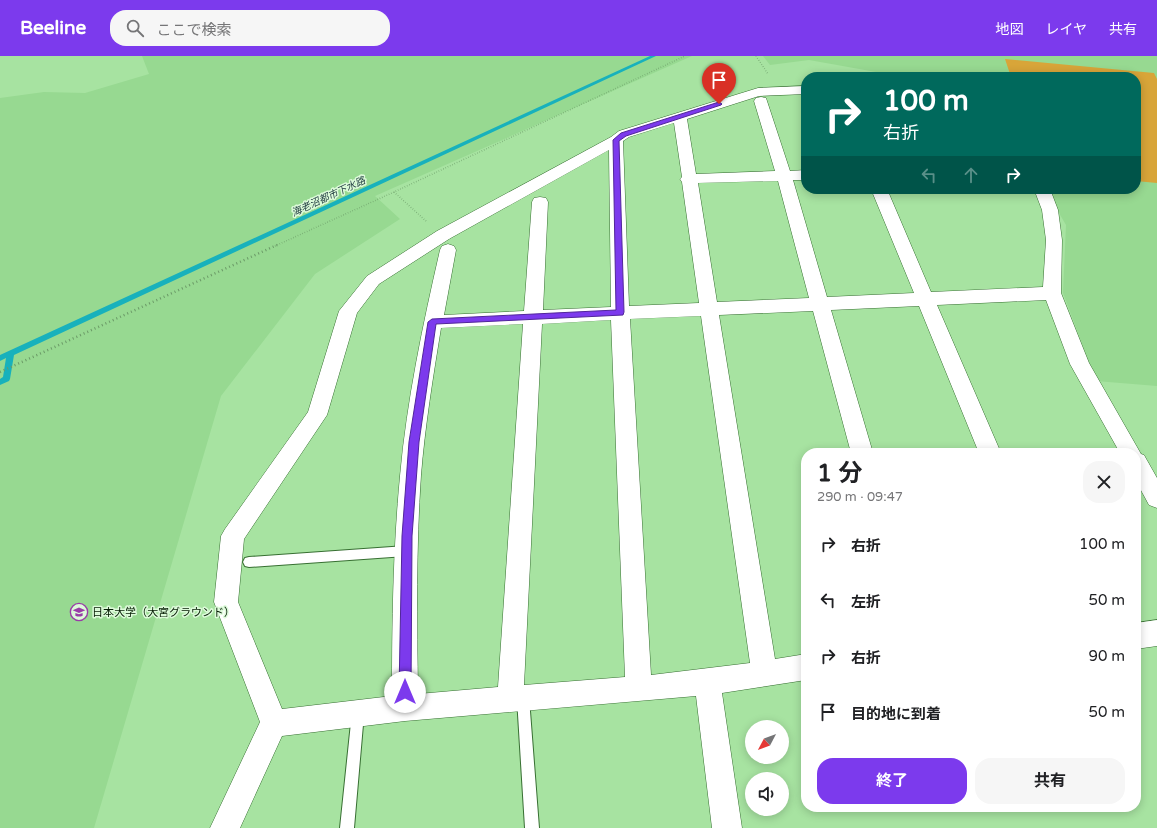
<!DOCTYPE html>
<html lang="ja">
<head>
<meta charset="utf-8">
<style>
  :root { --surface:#fff; --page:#f6f6f6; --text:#202124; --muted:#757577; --accent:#7c3aed }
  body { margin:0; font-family:"Varela Round","Noto Sans JP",sans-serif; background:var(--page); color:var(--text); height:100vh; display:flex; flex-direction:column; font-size:15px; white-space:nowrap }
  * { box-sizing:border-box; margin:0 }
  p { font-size:13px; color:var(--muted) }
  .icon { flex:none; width:22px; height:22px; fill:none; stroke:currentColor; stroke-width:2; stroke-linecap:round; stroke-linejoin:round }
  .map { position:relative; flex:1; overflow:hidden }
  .drawer { position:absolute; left:801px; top:392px; width:340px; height:364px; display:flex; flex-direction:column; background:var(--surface); border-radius:16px; box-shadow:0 2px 10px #0003 }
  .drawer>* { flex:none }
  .banner { position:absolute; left:801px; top:16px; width:340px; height:122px; border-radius:16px; box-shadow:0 2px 10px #0003; background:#00695c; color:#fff; overflow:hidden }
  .needle { width:26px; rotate:229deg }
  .fabs { position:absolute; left:745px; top:664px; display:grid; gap:8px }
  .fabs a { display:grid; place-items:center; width:44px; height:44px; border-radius:50%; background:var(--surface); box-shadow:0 2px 10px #0003; font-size:20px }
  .pin { position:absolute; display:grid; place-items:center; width:34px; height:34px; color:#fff; margin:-41px -17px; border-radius:50% 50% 50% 0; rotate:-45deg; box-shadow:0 0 4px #0007 }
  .pin .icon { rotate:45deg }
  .me { position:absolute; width:44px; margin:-22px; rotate:0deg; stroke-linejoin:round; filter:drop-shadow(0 0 3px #0008) }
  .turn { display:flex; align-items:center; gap:14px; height:84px; padding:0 16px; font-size:18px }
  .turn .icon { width:52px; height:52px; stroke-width:2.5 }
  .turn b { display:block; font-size:28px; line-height:34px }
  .lanes { display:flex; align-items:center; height:38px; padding:0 16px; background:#0003; justify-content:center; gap:20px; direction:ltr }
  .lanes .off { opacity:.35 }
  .round { display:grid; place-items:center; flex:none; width:42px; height:42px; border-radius:16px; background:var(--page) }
  .headline { display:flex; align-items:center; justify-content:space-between; height:68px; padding:0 16px }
  h1 { font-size:24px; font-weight:700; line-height:30px }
  .cta { display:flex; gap:8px; margin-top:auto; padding:8px 16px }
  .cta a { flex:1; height:46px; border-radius:16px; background:var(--accent); color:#fff; font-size:16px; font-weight:700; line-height:46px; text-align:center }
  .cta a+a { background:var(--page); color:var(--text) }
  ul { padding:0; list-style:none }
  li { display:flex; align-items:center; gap:12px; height:56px; padding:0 16px }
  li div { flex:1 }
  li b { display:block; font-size:15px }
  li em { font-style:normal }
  header { display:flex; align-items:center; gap:24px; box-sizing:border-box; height:56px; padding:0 20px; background:var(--accent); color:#fff }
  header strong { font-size:19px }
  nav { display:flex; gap:22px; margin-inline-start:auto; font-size:14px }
  .search { width:280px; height:36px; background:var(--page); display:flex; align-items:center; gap:10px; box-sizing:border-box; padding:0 14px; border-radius:16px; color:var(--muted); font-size:15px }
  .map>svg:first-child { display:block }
  .built { fill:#97d991 }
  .green { fill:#d8a539 }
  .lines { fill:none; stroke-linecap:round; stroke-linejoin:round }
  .stream { fill:#18b1bc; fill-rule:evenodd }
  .service-casing { stroke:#376f32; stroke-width:2 }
  .minor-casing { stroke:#376f32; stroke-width:1 }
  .path-far1 { stroke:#6b9a67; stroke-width:1.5; stroke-dasharray:0.5 2; stroke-linecap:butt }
  .path { stroke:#6b9a67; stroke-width:2.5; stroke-dasharray:1 3; stroke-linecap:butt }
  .service { fill:#fff; fill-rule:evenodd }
  .minor { fill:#fff; fill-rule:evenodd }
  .route { fill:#7c3aed; stroke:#51269a }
  .labels { text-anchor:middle; stroke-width:3; stroke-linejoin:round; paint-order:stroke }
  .far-water-label { font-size:10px; font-style:italic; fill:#294548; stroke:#ddfbda }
  .poi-label { font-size:11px; fill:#051c04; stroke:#ddfbda; text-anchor:start }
</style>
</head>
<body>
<header>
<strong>Beeline</strong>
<div class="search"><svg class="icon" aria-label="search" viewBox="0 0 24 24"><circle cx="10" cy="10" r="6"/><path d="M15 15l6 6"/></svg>ここで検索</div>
<nav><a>地図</a><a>レイヤ</a><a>共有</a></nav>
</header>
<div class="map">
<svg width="1157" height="772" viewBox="0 0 1157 772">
  <rect width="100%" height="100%" fill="#a7e3a1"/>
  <!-- built -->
  <path class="built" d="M 142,0 L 692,0 L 375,140 L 400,163 L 315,218 L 221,340 L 94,772 L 0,772 L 0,42 L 44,36 L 85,37 L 149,18 Z
    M 763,0 L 1157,0 L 1157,330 L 1096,325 L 1063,237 L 1066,169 L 1045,133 L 1136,133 L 1136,21 L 904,21 L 809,4 L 770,9 Z"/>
  <!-- green -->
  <path class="green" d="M 1005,3 L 1154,17 L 1157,23 L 1157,127 L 1136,125 L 1136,21 L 1011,21 Z"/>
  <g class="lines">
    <!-- stream -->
    <path class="stream" d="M 650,0 L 656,0 L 14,299 L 10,323 L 9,325 L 0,329 L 0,323 L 3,321 L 6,302 L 0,305 L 0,299 Z"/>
    <defs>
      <path id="service" d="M 406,490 L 410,491 L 412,495 L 410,499 L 406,500 L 249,511 L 245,510 L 243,506 L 245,502 L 249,501 Z
        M 523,636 L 527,638 L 529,642 L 539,772 L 525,772 L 517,642 L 519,638 Z
        M 358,651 L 363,652 L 364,657 L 354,772 L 340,772 L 352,657 L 353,652 Z"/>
      <path id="minor" d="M 806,30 L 806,38 L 759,40 L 687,63 L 696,118 L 775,115 L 754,45 L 756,42 L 761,41 L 766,42 L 790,115 L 806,114 L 806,124 L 793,124 L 827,241 L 914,237 L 871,133 L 887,133 L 931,236 L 1043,231 L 1046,184 L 1042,154 L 1034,133 L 1050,133 L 1058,154 L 1062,184 L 1061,237 L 1089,307 L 1141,398 L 1144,399 L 1157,422 L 1157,452 L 1149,449 L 1136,425 L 1136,397 L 1120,397 L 1070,308 L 1046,244 L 937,249 L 1001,397 L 979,397 L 919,250 L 831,254 L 873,397 L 851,397 L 813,255 L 719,259 L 775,603 L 806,598 L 806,624 L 722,637 L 742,772 L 712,772 L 696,640 L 405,665 L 282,680 L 240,772 L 210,772 L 260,666 L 214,546 L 221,480 L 225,473 L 308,356 L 339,255 L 367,220 L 437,175 L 611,81 L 619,75 L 758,32 ZM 674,67 L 682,121 L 680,123 L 682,126 L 699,247 L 629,250 L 623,85 L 629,81 ZM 609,94 L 611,251 L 543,254 L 548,146 L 546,142 L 540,141 L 534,142 L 532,146 L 524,255 L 444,259 L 456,194 L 454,190 L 448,188 L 442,190 L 440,194 C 423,268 407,343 400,420 C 393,493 392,567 392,640 L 282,653 L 238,546 L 244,483 L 327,359 L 357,257 L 379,228 L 449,183 ZM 778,125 L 809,242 L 717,246 L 698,127 ZM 701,260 L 750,607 L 651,619 L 630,263 ZM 611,264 L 625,621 L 524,629 L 542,268 ZM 523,268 L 498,631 L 418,638 C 417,565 416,492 421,419 C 425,370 433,321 441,272 Z
        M 1157,564 L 1157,590 L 1136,593 L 1136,567 Z"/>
    </defs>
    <!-- service casing -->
    <use href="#service" class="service-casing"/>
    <!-- minor casing -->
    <use href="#minor" class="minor-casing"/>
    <!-- path-far1 -->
    <path class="path-far1" d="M 756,0 L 768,18
      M 426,165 L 394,136 L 685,0
      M 275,190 L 394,136"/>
    <!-- path -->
    <path class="path" d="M 0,316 L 277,189"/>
    <!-- service -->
    <use href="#service" class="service"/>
    <!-- minor -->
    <use href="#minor" class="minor"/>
  </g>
  <!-- route -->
  <path class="route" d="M 719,46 L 722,48 L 721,49 L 626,80 L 619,85 L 624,256 L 623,259 L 436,268 L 419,386 L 412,480 L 411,636 L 409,640 L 405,642 L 401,640 L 399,636 L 402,480 L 409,386 L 428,266 L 432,263 L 616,254 L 613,84 L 621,77 Z"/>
  <!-- icons -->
  <defs>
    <symbol id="university-ring" viewBox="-11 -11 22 22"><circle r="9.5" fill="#ddfbda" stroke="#993da7" stroke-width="1.5"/><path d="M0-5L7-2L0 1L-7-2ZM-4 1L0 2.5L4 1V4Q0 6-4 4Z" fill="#993da7"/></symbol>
  </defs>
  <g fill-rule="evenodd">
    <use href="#university-ring" x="69" y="546" width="20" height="20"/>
  </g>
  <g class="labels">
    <!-- far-water labels -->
    <g class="far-water-label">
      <text transform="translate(328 140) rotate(-25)" y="4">海老沼都市下水路</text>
    </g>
    <!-- poi labels -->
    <g class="poi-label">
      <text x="92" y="560">日本大学（大宮グラウンド）</text>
    </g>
  </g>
</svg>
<div class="fabs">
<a><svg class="needle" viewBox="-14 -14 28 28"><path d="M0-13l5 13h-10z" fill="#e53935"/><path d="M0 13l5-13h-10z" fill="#757577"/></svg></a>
<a><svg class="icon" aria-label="sound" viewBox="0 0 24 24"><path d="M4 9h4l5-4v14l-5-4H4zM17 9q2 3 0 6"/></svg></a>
</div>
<div class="pin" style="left:719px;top:48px;background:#d93025"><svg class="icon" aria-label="arrive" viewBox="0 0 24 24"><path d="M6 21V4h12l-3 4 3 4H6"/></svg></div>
<svg class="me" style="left:405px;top:636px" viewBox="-20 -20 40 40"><circle r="19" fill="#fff"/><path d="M0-13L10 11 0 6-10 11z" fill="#7c3aed"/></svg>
<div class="banner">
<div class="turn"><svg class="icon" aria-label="right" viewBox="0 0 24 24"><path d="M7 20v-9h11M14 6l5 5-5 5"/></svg><div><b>100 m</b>右折</div></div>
<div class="lanes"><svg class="icon off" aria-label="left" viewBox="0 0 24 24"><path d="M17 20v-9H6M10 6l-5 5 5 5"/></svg><svg class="icon off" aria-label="ahead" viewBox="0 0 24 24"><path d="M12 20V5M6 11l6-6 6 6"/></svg><svg class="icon" aria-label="right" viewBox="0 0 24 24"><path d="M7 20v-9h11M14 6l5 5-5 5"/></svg></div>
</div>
<section class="drawer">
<div class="headline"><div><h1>1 分</h1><p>290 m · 09:47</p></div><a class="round"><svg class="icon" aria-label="close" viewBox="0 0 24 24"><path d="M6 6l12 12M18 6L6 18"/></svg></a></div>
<ul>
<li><svg class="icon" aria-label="right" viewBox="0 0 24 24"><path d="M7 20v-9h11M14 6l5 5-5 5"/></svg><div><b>右折</b></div><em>100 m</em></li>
<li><svg class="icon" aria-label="left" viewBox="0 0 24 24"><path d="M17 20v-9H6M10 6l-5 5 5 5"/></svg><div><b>左折</b></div><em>50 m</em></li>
<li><svg class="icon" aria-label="right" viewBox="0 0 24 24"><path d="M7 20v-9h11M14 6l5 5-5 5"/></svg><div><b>右折</b></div><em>90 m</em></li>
<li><svg class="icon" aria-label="arrive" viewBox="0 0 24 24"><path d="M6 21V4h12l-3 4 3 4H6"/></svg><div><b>目的地に到着</b></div><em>50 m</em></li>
</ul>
<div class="cta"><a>終了</a><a>共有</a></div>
</section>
</div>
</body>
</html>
